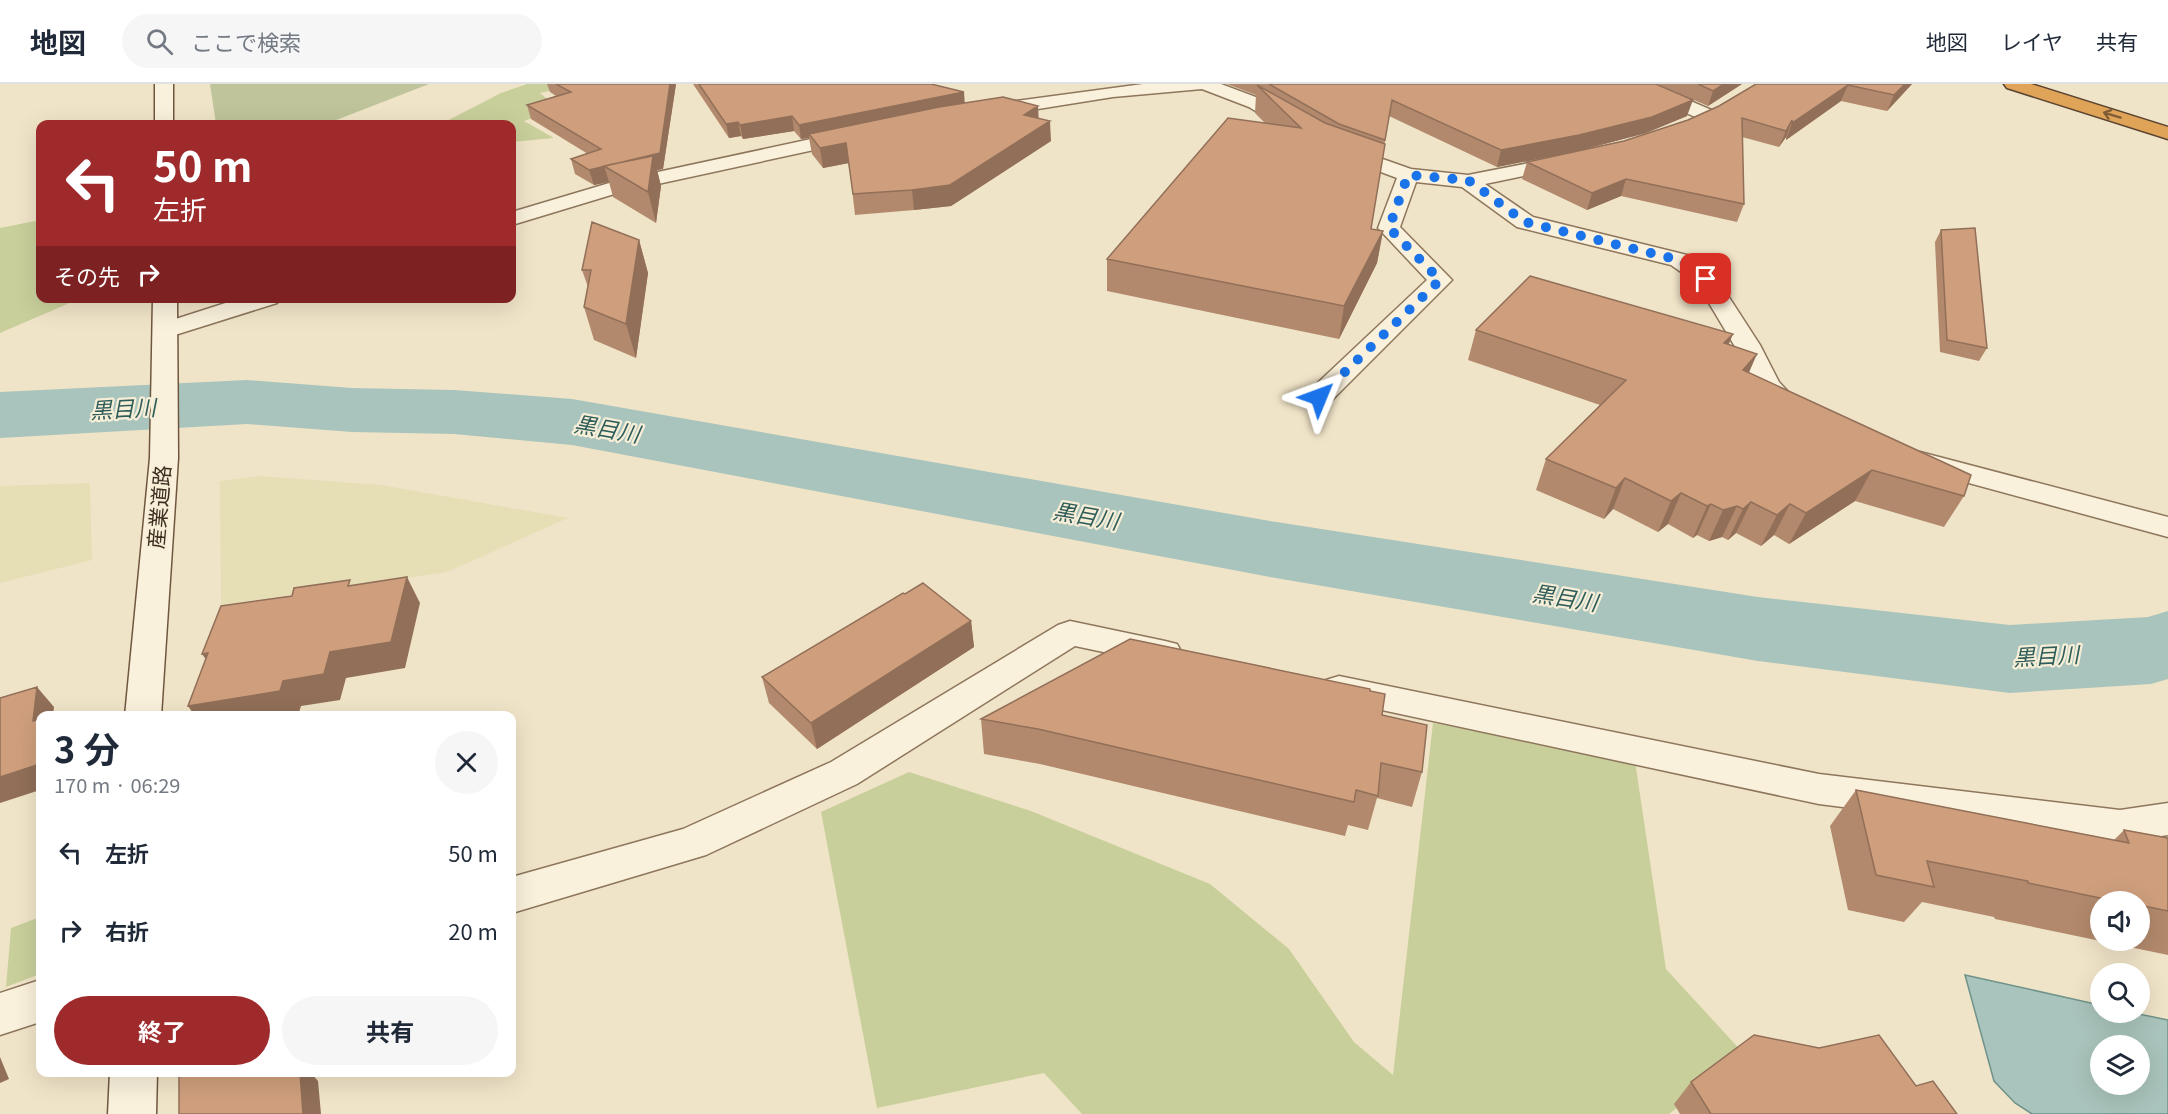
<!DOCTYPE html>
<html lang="ja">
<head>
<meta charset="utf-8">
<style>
  :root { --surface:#fff; --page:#f6f6f7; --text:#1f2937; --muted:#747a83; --line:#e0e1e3; --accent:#9e2a2b }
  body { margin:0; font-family:Georgia,"Noto Sans JP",serif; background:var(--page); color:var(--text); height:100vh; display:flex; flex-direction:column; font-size:22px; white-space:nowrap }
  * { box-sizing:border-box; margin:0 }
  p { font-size:20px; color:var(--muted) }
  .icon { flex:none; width:33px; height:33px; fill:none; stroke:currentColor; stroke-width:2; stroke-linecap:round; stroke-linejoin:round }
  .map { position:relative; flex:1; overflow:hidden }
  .drawer { position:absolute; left:36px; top:627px; width:480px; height:366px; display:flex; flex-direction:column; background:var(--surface); border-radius:12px; box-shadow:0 6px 24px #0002 }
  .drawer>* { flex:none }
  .banner { position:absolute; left:36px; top:36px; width:480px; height:183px; border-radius:12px; box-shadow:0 6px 24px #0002; background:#9e2a2b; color:#fff; overflow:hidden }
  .tools { position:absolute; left:2090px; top:807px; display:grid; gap:12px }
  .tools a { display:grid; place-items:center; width:60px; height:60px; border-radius:50%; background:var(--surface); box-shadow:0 6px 24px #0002; font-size:30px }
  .pin { position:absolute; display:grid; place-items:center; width:51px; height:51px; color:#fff; margin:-26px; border-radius:12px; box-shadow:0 3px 9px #0006 }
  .me { position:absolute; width:66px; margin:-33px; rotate:46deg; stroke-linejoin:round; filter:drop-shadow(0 0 4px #0008) }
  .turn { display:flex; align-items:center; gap:21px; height:126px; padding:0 18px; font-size:27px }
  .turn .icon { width:78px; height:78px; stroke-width:2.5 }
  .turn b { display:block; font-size:42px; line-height:51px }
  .then { display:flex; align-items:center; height:57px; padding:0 18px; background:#0003; gap:12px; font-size:22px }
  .round { display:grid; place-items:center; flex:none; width:63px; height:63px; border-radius:32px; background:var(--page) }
  .summary { display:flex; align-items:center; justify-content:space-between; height:102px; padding:0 18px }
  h1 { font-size:36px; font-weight:700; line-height:45px }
  .button { display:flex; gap:12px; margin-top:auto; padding:12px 18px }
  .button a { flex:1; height:69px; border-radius:36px; background:var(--accent); color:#fff; font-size:24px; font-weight:700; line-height:69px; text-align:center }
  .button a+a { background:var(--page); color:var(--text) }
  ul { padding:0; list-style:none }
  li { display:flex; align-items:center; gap:18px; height:78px; padding:0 18px }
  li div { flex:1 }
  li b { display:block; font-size:22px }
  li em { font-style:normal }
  header { display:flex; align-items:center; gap:36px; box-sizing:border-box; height:84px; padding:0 30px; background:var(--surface); border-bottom:2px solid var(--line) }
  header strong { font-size:28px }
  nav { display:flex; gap:33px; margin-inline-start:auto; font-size:21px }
  .search { width:420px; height:54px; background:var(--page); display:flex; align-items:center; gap:15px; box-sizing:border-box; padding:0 21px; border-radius:33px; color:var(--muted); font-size:22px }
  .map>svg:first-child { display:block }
  .farmland { fill:#e6deb5 }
  .green { fill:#c9cf9b }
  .cemetery { fill:#bfc49a }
  .water { fill:#a9c4bc; stroke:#6f938a; stroke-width:1.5; fill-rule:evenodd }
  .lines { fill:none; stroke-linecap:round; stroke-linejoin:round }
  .river { fill:#a9c4bc; fill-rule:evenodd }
  .street-casing { stroke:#8d765c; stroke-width:3 }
  .secondary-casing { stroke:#6f573f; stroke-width:3 }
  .highway-casing { stroke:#5b4430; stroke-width:3 }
  .street { fill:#faf1dc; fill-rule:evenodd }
  .secondary { fill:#faf1dc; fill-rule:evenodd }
  .highway { fill:#e0a458; fill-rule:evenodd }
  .wall { fill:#b2896c; fill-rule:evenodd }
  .shaded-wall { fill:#916f58 }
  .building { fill:#cf9f7d; stroke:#916f58; stroke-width:1.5 }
  .oneway { stroke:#7e5d36 }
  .route { stroke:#1a73e8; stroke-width:10; stroke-dasharray:0 18 }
  .labels { text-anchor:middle; stroke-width:4.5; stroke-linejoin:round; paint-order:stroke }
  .street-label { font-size:21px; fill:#3d2e20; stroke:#f7eed8 }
  .water-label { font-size:22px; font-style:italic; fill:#2f5d5a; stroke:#f7eed8 }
</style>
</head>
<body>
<header>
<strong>地図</strong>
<div class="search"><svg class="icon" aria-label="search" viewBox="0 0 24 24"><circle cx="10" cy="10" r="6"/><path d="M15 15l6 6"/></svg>ここで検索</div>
<nav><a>地図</a><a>レイヤ</a><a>共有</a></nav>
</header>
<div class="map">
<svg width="2168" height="1030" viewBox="0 0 2168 1030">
  <rect width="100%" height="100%" fill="#f0e4c8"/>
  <!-- farmland -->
  <path class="farmland" d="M 260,392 L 381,401 L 568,434 L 447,488 L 221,521 L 220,397 Z
    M 90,399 L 92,476 L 0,499 L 0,402 Z"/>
  <!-- green -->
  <path class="green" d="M 527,0 L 579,0 L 540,9 L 558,24 L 524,37 L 554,54 L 512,58 L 512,40 L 441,40 L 501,9 Z
    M 40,136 L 40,214 L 79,215 L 0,249 L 0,144 Z
    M 1433,639 L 1635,677 L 1666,885 L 1745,971 L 1669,1030 L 1082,1030 L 1044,989 L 877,1024 L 821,728 L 909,688 L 1031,727 L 1210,800 L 1289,865 L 1354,958 L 1393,991 Z
    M 40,833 L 40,890 L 6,903 L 11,844 Z"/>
  <!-- cemetery -->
  <path class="cemetery" d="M 210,0 L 429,0 L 326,40 L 216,40 Z"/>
  <!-- water -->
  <path class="water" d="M 1965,891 L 2100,921 L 2100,928 L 2134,929 L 2168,936 L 2168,1030 L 2032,1030 L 2015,1019 L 1994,997 ZM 2100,962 L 2139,962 L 2139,1000 L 2100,1000 Z"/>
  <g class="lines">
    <!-- river -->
    <path class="river" d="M 247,296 L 352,304 L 454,306 L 572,315 L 1270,437 L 1758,513 L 2010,541 L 2148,533 L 2168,527 L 2168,595 L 2151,600 L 2010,609 L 1758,577 L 1270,493 L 572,361 L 454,350 L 352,348 L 247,340 L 0,354 L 0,308 Z"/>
    <defs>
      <path id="street" d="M 1143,0 L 1221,0 L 1261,15 L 1301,38 L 1304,42 L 1301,46 L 1287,46 L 1249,23 L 1202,5 L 1113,13 L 987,33 L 980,31 L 978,27 L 980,23 L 987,21 Z
        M 1627,0 L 1651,0 L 1716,28 L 1718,32 L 1716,36 L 1702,36 L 1630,4 Z
        M 853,46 L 860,48 L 863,52 L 860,56 L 621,108 L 512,141 L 512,128 L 616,97 Z
        M 1340,60 L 1411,85 L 1468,91 L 1570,71 L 1577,73 L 1580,77 L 1577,81 L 1485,100 L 1533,133 L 1687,171 L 1714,190 L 1760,261 L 1779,298 L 1808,329 L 1804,335 L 1794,337 L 1784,335 L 1758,308 L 1734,261 L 1697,199 L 1671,181 L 1517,143 L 1462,103 L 1416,98 L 1400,143 L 1452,196 L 1329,319 L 1319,321 L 1309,319 L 1305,313 L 1309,307 L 1427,196 L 1378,144 L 1397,94 L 1333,70 L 1330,66 L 1333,62 Z
        M 241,214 L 280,214 L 277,219 L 175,251 L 166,254 L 157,251 L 153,246 L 157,241 Z
        M 1920,368 L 2168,433 L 2168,453 L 1910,383 L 1906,377 L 1910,371 Z
        M 1070,537 L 1165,557 L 1177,560 L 1182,569 L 1177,578 L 1165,581 L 1075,562 L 857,700 L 706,771 L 512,829 L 512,793 L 683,745 L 831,678 L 1058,541 Z
        M 1339,592 L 1819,690 L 2120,726 L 2168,719 L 2168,751 L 2120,758 L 1819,720 L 1326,614 L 1321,605 L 1326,596 Z
        M 40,896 L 40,938 L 0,951 L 0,909 Z"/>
      <path id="secondary" d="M 155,0 L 173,0 L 173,40 L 155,40 Z
        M 153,214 L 177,214 L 178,374 L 161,632 L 125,632 L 150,374 Z
        M 110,988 L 157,988 L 156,1030 L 108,1030 Z"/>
      <path id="highway" d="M 2004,0 L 2031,0 L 2168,43 L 2168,55 L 2007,4 Z"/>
    </defs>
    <!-- street casing -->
    <use href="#street" class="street-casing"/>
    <!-- secondary casing -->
    <use href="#secondary" class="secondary-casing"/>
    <!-- highway casing -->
    <use href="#highway" class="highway-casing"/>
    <!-- street -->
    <use href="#street" class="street"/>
    <!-- secondary -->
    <use href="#secondary" class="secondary"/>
    <!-- highway -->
    <use href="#highway" class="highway"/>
  </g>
  <!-- wall -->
  <path class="wall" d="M 547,0 L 676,0 L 663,85 L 657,86 L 661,102 L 656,139 L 613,113 L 609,98 L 594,101 L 575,90 L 571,75 L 588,70 L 531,35 L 527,21 L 556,12 L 550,8 Z
    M 693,0 L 931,0 L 964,8 L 964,19 L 1038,34 L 1051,57 L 951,122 L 914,126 L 855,131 L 849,79 L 823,84 L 812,70 L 809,54 L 801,55 L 794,47 L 743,55 L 741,52 L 729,54 Z
    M 1227,0 L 1656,0 L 1687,32 L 1646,49 L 1574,68 L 1497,83 L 1389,32 L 1371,145 L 1383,147 L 1377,179 L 1339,255 L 1107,207 L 1107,175 L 1265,39 L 1255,29 L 1256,11 Z
    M 1657,0 L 1742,0 L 1708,22 Z
    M 1756,0 L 1912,0 L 1887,27 L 1841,17 L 1786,56 L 1786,53 L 1779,63 L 1742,53 L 1744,120 L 1737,138 L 1621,112 L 1587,126 L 1522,95 L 1527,78 L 1624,57 L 1688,36 L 1719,22 Z
    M 1941,146 L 1987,264 L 1979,277 L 1940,268 L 1935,158 Z
    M 639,156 L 648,189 L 636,274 L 594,256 L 584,223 L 588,203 L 582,186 Z
    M 1476,246 L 1729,261 L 1749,289 L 1964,412 L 1944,443 L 1855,417 L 1789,460 L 1774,451 L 1761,462 L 1736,449 L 1728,456 L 1722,453 L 1709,457 L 1697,451 L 1693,454 L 1668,440 L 1658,448 L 1613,425 L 1604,435 L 1536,406 L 1546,375 L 1600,321 L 1468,276 Z
    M 905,510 L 971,537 L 974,563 L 817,665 L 769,619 L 762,593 Z
    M 1370,607 L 1382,631 L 1422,688 L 1412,723 L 1377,714 L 1368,746 L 1348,741 L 1345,752 L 1040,680 L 984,670 L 981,635 Z
    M 1856,706 L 2114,756 L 2124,746 L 2168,754 L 2168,871 L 1995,835 L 1994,833 L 1922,818 L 1904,838 L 1848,826 L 1830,742 ZM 2100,818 L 2139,818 L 2139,856 L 2100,856 Z
    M 1691,998 L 1916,1002 L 1957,1030 L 1680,1030 L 1674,1020 Z"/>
  <!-- shaded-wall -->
  <path class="shaded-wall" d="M 670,0 L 676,0 L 663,85 L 657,86 L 661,102 L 656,139 L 648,108 L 604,82 Z
    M 1724,0 L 1742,0 L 1708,22 L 1713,7 Z
    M 1905,0 L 1912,0 L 1887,27 L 1894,11 Z
    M 1848,1 L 1841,17 L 1786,56 L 1792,39 Z
    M 964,8 L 965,22 L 809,50 L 809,54 L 801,55 L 799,41 Z
    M 1693,16 L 1687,32 L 1646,49 L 1574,68 L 1497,83 L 1501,66 Z
    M 1038,22 L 1039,41 L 1024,31 Z
    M 792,32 L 794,47 L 743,55 L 740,41 Z
    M 1792,36 L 1786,53 L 1779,63 L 1786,47 Z
    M 1050,37 L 1051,57 L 951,122 L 914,126 L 912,106 Z
    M 738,38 L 741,52 L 729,54 L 726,40 Z
    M 846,59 L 849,79 L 823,84 L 820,64 Z
    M 604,82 L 609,98 L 594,101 L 589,86 Z
    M 1626,95 L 1621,112 L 1587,126 L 1592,109 Z
    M 1383,147 L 1377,179 L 1339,255 L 1344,222 Z
    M 639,156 L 648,189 L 636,274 L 626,240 Z
    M 1733,250 L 1721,279 L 1724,259 Z
    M 1757,270 L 1744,300 L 1743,286 Z
    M 1872,386 L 1855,417 L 1789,460 L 1806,429 Z
    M 1625,394 L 1613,425 L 1604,435 L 1616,404 Z
    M 1681,409 L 1668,440 L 1658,448 L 1671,417 Z
    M 1751,418 L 1736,449 L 1728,456 L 1743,425 Z
    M 1711,420 L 1697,451 L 1693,454 L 1707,422 Z
    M 1790,420 L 1774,451 L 1761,462 L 1777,431 Z
    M 1737,422 L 1722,453 L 1709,457 L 1723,426 Z
    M 407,493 L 420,519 L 405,584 L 346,594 L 340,616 L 301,622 L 298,632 L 195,632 L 188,622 L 283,597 L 330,568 Z
    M 971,537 L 974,563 L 817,665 L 811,639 Z
    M 208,569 L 221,596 L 202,570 Z
    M 37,603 L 54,623 L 53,632 L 40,632 L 40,645 L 33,637 Z
    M 40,680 L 40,706 L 0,719 L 0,693 Z
    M 0,973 L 9,995 L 0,999 Z
    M 300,988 L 310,988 L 318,997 L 321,1030 L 303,1030 Z"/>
  <!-- building -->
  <path class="building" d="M 556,0 L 670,0 L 660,69 L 589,86 L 571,75 L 601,65 L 527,21 L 571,8 Z
    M 699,0 L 931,0 L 964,8 L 799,41 L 792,32 L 740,41 L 738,38 L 726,40 Z
    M 1269,0 L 1656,0 L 1693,16 L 1652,33 L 1579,51 L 1501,66 L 1392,16 L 1385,56 L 1339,40 Z
    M 1698,0 L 1724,0 L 1713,7 Z
    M 1756,0 L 1905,0 L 1894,11 L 1848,1 L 1792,39 L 1792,36 L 1786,47 L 1742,34 L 1744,120 L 1626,95 L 1592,109 L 1527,78 L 1624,57 L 1688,36 L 1719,22 Z
    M 1257,1 L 1325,39 L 1385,60 L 1371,145 L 1383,147 L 1344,222 L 1107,175 L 1228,34 L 1301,44 Z
    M 1003,13 L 1038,22 L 1024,31 L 1050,37 L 950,101 L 912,106 L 853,110 L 846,59 L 820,64 L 809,50 L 939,23 Z
    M 653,72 L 648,108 L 604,82 L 613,80 Z
    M 592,138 L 639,156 L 626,240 L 584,223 L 591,186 L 582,186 Z
    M 1975,144 L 1987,264 L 1947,256 L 1941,146 Z
    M 1530,192 L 1733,250 L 1724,259 L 1757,270 L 1743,286 L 1971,391 L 1964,412 L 1872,386 L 1806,429 L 1790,420 L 1777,431 L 1751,418 L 1743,425 L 1737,422 L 1723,426 L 1711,420 L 1707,422 L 1681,409 L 1671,417 L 1625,394 L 1616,404 L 1546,375 L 1626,296 L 1476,246 Z
    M 407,493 L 391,558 L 330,568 L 324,590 L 283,597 L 280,607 L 188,622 L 208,569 L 202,570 L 221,522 L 292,512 L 294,504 L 350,496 L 348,502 Z
    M 923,499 L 971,537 L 811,639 L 762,593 L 903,509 L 905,510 Z
    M 1130,555 L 1370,605 L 1370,607 L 1385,610 L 1382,631 L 1427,641 L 1422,688 L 1381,679 L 1378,712 L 1356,706 L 1354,718 L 1038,645 L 981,635 Z
    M 37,603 L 33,637 L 40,635 L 40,680 L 0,693 L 0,614 Z
    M 1856,706 L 2129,759 L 2124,746 L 2168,754 L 2168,827 L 2139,821 L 2139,818 L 2119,818 L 2028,799 L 2028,797 L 1927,777 L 1934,803 L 1876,791 Z
    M 1754,951 L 1819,964 L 1879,951 L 1916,1002 L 1933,997 L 1957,1030 L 1711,1030 L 1691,998 Z
    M 179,988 L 300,988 L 303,1030 L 179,1030 Z"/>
  <!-- one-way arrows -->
  <defs><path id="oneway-shaft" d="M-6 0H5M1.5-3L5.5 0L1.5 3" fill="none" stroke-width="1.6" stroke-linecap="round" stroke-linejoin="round" transform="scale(1.5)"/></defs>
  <use class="oneway" href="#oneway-shaft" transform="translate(2112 31) rotate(-163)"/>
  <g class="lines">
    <!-- route -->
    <path class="route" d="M 1319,313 L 1440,196 L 1389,144 L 1408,91 L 1468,96 L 1525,138 L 1679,176 L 1706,195"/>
  </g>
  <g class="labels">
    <!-- street labels -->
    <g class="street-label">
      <text transform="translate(160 423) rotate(-85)" y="7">産業道路</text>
    </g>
    <!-- water labels -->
    <g class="water-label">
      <text transform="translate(123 325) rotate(-3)" y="8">黒目川</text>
      <text transform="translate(607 345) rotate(10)" y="8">黒目川</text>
      <text transform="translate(1086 432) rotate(10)" y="8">黒目川</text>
      <text transform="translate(1565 514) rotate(9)" y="8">黒目川</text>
      <text transform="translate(2046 572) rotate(-3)" y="8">黒目川</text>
    </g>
  </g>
</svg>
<div class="tools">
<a><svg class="icon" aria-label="sound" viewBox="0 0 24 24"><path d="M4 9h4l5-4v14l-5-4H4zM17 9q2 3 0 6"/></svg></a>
<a><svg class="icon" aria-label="search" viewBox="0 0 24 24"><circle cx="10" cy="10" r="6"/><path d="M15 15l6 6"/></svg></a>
<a><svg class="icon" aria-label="layers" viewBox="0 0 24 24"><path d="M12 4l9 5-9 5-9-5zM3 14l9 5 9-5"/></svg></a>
</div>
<div class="pin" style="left:1706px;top:195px;background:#d93025"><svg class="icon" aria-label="arrive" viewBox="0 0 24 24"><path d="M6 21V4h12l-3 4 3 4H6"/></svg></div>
<svg class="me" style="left:1319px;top:313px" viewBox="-20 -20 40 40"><path d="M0-17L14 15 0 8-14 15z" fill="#1a73e8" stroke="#fff" stroke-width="4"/></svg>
<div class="banner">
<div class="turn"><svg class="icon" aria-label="left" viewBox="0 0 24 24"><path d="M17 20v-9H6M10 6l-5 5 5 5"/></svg><div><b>50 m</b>左折</div></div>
<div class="then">その先<svg class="icon" aria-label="right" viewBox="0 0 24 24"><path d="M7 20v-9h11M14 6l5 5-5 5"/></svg></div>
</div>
<section class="drawer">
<div class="summary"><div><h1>3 分</h1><p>170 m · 06:29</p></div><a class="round"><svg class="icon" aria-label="close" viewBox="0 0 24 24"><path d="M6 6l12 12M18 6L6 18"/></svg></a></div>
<ul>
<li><svg class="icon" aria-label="left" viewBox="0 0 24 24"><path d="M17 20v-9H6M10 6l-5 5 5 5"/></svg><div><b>左折</b></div><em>50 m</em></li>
<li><svg class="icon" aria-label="right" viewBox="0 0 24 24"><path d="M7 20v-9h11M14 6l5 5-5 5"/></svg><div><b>右折</b></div><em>20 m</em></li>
</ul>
<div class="button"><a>終了</a><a>共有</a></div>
</section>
</div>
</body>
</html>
